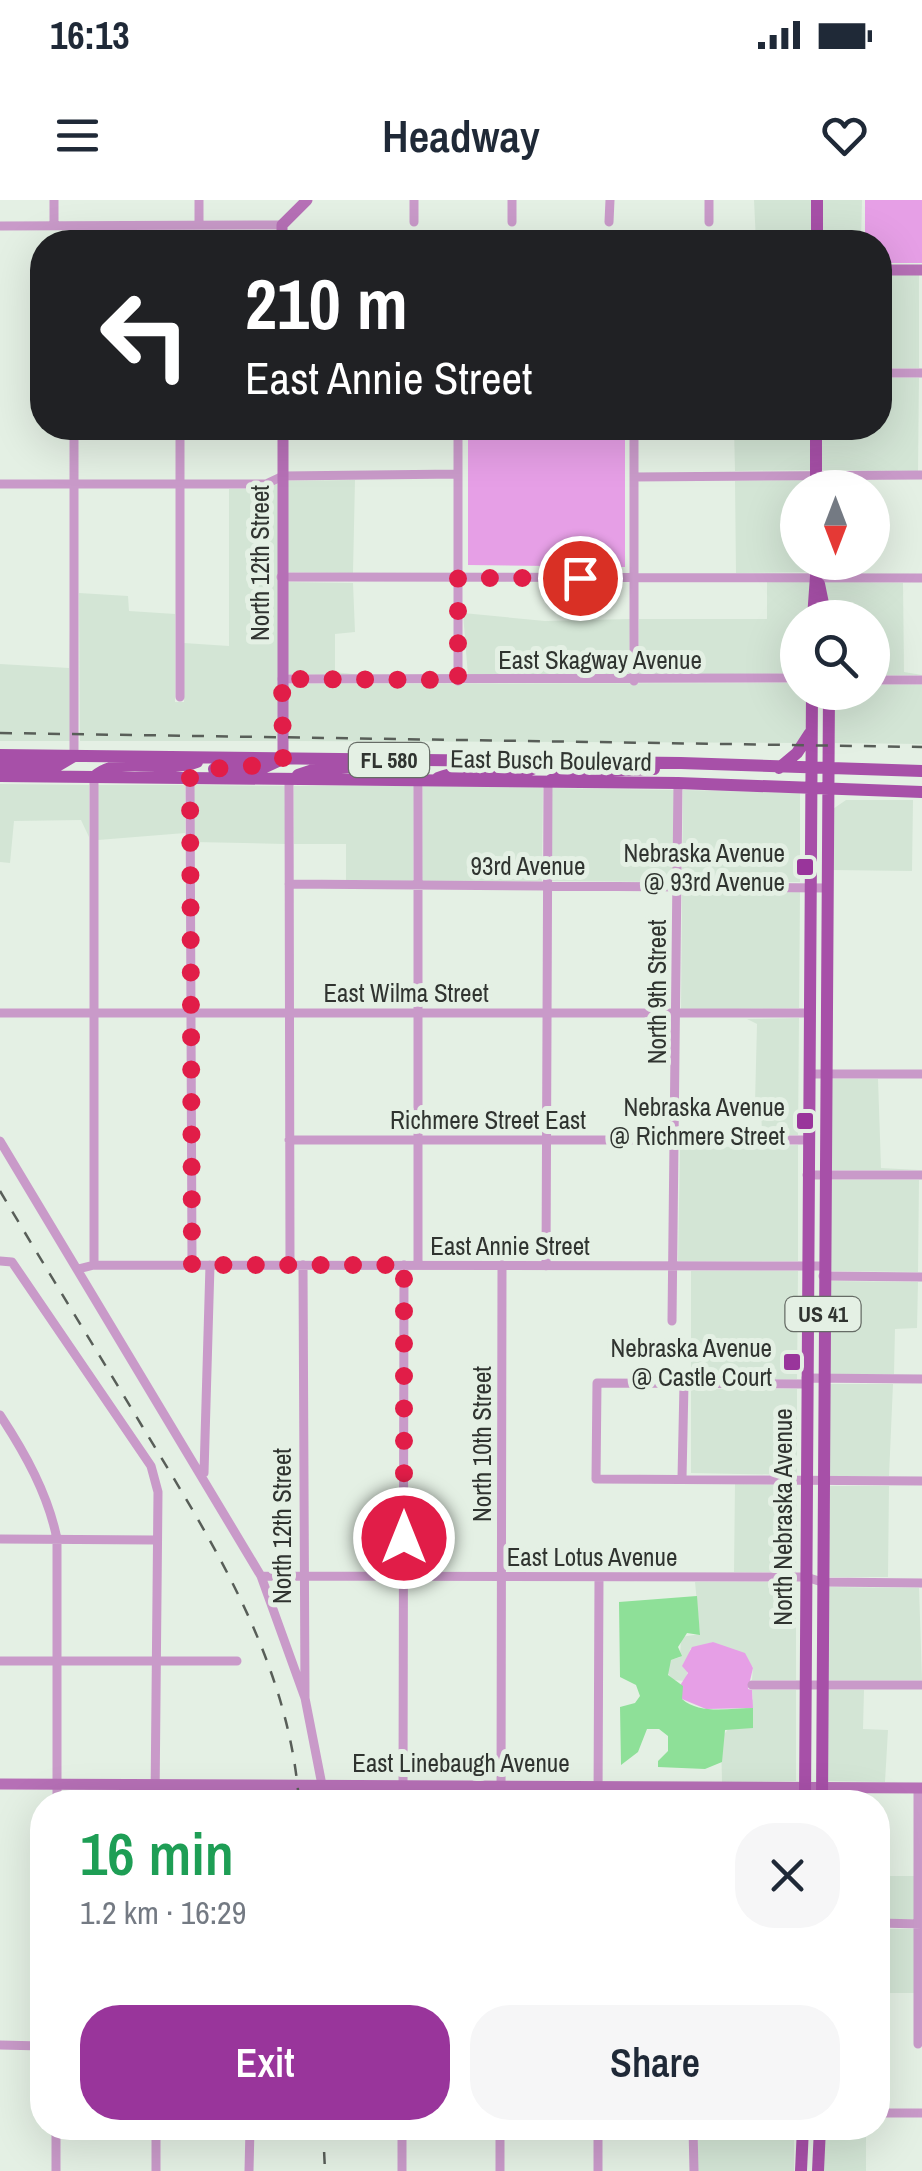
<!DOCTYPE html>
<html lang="en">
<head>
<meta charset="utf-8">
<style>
  :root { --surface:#fff; --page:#f6f6f7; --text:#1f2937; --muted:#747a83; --accent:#99359b }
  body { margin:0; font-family:"Archivo Narrow",sans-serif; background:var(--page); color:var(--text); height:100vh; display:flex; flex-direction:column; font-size:38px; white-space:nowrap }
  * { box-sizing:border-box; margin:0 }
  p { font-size:32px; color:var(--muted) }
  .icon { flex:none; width:55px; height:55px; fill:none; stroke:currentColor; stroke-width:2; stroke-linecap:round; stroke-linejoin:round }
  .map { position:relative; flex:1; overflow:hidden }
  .details { position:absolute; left:30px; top:1590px; width:860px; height:350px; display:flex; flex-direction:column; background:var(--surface); border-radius:40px; box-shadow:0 10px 40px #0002 }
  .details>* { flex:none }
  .top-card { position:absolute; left:30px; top:30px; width:862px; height:210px; border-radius:40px; box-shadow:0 10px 40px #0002; background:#202124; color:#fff; overflow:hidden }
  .needle { width:65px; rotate:180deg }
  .controls { position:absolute; left:780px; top:270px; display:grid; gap:20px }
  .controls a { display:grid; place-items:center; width:110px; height:110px; border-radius:50%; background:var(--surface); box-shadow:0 10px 40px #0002; font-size:50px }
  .pin { position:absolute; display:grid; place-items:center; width:85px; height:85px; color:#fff; margin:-42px; border:5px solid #fff; border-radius:50%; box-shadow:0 2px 10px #0007 }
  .me { position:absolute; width:110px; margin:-55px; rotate:0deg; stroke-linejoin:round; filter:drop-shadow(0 0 8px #0008) }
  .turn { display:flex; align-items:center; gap:35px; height:210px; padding:0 50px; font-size:45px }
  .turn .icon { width:130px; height:130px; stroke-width:2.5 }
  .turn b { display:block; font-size:70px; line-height:85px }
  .round { display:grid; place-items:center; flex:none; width:105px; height:105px; border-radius:40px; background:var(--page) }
  .overview { display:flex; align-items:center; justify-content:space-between; height:170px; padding:0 50px }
  h1 { font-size:60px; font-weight:600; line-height:75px; color:#1e9e55 }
  .action { display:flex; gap:20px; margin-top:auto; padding:20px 50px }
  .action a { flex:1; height:115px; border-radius:40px; background:var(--accent); color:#fff; font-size:40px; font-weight:600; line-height:115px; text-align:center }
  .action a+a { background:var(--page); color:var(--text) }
  .status { display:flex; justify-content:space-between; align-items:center; height:70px; padding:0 50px; background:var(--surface); direction:ltr }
  .status svg { height:28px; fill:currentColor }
  header { display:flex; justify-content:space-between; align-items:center; height:130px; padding:0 50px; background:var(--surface); font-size:45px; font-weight:600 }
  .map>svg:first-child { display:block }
  .built { fill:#d3e5d5 }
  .green { fill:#e69fe6 }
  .water { fill:#8ee098 }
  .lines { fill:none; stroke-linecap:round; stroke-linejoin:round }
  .street { stroke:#c99ac9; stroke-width:9 }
  .secondary { stroke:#b670b6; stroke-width:11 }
  .primary { stroke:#a750a8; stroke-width:12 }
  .rail { stroke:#585e58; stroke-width:2.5; stroke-dasharray:12 12; stroke-linecap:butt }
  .route { stroke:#e11d48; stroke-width:18; stroke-dasharray:0 32.4 }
  .poi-dot { fill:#99359b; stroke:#e4f0e4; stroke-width:4 }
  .labels { text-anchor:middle; stroke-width:10; stroke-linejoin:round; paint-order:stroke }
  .shield { fill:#e4f0e4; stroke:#666c66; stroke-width:2.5 }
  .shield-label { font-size:22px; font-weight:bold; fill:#303430 }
  .street-label { font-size:25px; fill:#303430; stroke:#e4f0e4 }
  .poi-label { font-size:25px; fill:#303430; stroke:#e4f0e4; text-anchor:end }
</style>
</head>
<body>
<div class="status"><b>16:13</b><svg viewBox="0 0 49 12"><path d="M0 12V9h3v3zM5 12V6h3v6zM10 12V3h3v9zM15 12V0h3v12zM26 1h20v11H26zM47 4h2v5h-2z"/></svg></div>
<header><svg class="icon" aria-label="menu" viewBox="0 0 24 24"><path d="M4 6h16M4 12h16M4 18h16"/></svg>Headway<svg class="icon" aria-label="heart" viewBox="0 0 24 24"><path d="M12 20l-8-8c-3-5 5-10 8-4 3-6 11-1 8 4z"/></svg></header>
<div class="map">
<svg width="922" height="1971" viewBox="0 0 922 1971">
  <rect width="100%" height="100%" fill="#e4f0e4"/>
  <!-- built -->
  <path class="built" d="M 754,0 L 812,0 L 812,42 L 756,42 Z
    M 821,0 L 862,0 L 861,42 L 821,42 Z
    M 880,75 L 919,75 L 919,168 L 880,168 Z
    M 880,178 L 919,178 L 918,271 L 821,270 L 821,228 L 880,228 Z
    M 734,228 L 812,228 L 812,270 L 735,271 Z
    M 355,280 L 353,373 L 286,372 L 287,281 Z
    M 812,280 L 812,287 L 798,288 L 798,362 L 813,363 L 813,372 L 736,373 L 735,281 Z
    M 279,283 L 279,541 L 80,541 L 79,393 L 128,396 L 129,411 L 175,414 L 175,502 L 184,502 L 184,443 L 229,446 L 229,289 L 266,289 Z
    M 286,382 L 353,383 L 355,432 L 335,434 L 335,472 L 361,475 L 287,474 Z
    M 767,382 L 812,382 L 808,417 L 798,418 L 797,473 L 638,476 L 639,419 L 767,419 Z
    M 823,382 L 903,383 L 904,472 L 922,475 L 873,475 L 872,418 L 830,417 Z
    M 71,392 L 71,541 L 0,541 L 0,464 L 69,468 Z
    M 463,413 L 545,421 L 630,419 L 629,476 L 468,476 Z
    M 797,483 L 798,492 L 808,493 L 808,526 L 799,543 L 288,541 L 287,484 Z
    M 873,485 L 922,485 L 922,544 L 835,543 L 834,493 L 872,492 Z
    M 0,584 L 89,585 L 89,637 L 81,620 L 14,621 L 10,663 L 0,662 Z
    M 98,585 L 185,585 L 185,633 L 98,640 Z
    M 194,585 L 285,586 L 285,644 L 194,642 Z
    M 294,586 L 414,586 L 413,681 L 346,680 L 346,644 L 294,644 Z
    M 423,586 L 543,588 L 542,681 L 422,681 Z
    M 552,588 L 674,590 L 673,682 L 551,681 Z
    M 683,590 L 800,593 L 800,682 L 682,682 Z
    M 846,600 L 913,600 L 912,671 L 832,670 L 833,609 Z
    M 682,692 L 800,692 L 799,808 L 681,810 Z
    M 799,818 L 798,935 L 762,935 L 761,906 L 755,903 L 757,824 L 747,819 Z
    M 831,879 L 878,879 L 881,968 L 919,970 L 830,970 Z
    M 798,945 L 798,1061 L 678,1061 L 680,948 Z
    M 830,980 L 919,980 L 918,1072 L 829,1071 Z
    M 691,1071 L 798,1071 L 797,1179 L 691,1179 Z
    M 829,1081 L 918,1082 L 917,1128 L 895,1129 L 894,1174 L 828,1174 Z
    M 828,1184 L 893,1184 L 889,1276 L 827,1276 Z
    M 691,1189 L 797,1189 L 797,1275 L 691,1273 Z
    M 735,1284 L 797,1285 L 796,1372 L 734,1372 Z
    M 827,1286 L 889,1286 L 888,1377 L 827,1377 Z
    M 695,1382 L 796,1382 L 796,1480 L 752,1480 L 753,1467 L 713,1442 L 690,1449 L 686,1481 L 672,1480 L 666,1470 L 671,1460 L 680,1457 L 681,1437 L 700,1434 Z
    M 827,1387 L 919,1388 L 922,1480 L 827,1480 Z
    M 752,1490 L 796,1490 L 796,1581 L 722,1582 L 721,1538 L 753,1499 Z
    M 827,1490 L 864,1490 L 863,1529 L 888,1530 L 885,1582 L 826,1581 Z
    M 878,1676 L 914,1676 L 914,1719 L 878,1719 Z
    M 878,1729 L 914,1729 L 914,1793 L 878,1793 Z
    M 698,1928 L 794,1928 L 794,1971 L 698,1971 Z
    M 824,1928 L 866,1928 L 866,1971 L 824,1971 Z"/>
  <!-- green -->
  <path class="green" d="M 865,0 L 922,0 L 922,63 L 880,63 L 880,42 L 865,42 Z
    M 468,228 L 625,228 L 625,367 L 468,365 Z
    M 713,1442 L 745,1453 L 753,1468 L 748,1489 L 752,1490 L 753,1508 L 706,1509 L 682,1499 L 681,1484 L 688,1473 L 682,1466 L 692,1447 Z"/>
  <!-- water -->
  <path class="water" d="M 697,1396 L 700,1435 L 687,1433 L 678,1447 L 682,1456 L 671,1460 L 668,1475 L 683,1486 L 682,1499 C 700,1515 730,1508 753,1508 L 753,1528 L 725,1530 L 722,1562 L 705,1569 L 658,1567 L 658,1561 L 668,1551 L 668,1536 L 659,1529 L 647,1529 L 638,1552 L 621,1565 L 620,1507 L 635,1503 L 640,1496 L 636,1485 L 620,1477 L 619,1402 Z"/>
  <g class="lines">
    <!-- street -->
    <path class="street" d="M 54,0 L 54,26
      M 199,0 L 199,25
      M 512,0 L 512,22
      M 709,0 L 709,22
      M 414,22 L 414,0
      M 609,22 L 610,0
      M 0,26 L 282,25
      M 72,26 L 73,42
      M 181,42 L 181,26
      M 880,173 L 922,173
      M 74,228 L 74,556
      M 634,277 L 922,275
      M 0,284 L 266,284 L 283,276 L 458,274
      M 281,377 L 922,378
      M 282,479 L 798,478
      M 872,480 L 922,480
      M 458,481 L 458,228
      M 634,481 L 634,228
      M 180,497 L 180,228
      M 190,577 L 192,1065
      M 289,579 L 290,1065
      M 289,684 L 827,688
      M 0,813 L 811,813
      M 810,874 L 922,874
      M 289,940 L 807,940
      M 0,941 L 261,1376 L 305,1498
      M 807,975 L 922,975
      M 0,1061 L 12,1062 L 151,1266 L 158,1292 L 155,1602
      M 94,1065 L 94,577
      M 303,1065 L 305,1498 L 322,1585
      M 418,1065 L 418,581
      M 546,1066 L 548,582
      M 78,1069 L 94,1065 L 823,1066
      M 823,1076 L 922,1077
      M 672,1121 L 678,583
      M 806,1178 L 922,1179
      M 806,1184 L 597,1183 L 596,1279 L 922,1281
      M 0,1215 C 25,1253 48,1294 57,1339 L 57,1602
      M 204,1273 L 210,1065
      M 682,1278 L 684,1184
      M 0,1339 L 155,1340
      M 261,1376 L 806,1377 L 822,1382 L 922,1383
      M 0,1461 L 237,1461
      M 752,1485 L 922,1485
      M 918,1588 L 918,1844
      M 252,1602 L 252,1586
      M 403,1602 L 404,1065
      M 501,1602 L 502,1065
      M 598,1602 L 599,1377
      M 697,1602 L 697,1588
      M 878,1723 L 922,1724
      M 0,1845 L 42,1846
      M 878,1913 L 922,1913
      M 156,1928 L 156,1971
      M 402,1928 L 402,1971
      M 500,1928 L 500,1971
      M 693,1928 L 694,1971
      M 56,1971 L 56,1928
      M 249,1971 L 250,1928
      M 598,1971 L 598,1928"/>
    <!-- secondary -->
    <path class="secondary" d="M 282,42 L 282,25 L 307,0
      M 880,70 L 922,70
      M 283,558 L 283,228
      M 0,1584 L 922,1588"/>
    <!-- primary -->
    <path class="primary" d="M 817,0 L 817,42
      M 816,288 L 816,228
      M 819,384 L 826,418
      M 813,418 L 817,362
      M 0,555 L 681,563 L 922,571
      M 0,567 L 57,566 L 74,556
      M 779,568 L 797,553 L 810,533
      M 214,569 L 265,567 L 278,561
      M 298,575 L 316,569 L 382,565
      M 0,576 L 678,583 L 922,592
      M 94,577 C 121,553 165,574 197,562
      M 438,578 C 470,564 510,583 541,565
      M 551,580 L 571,572 L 654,569
      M 805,1602 L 812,492
      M 822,1602 L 829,492
      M 801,1971 L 803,1928
      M 818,1971 L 820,1928"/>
    <!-- rail -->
    <path class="rail" d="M 0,533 L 922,547
      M 0,991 C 47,1070 95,1148 142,1226 C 213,1343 289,1462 299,1602
      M 323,1928 L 325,1971"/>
  </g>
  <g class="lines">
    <!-- route -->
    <path class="route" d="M 404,1338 L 404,1065 L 192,1065 L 190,577 C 201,563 257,572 283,558 L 282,479 L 458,480 L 458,378 L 580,378"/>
  </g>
  <!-- markers -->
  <g class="poi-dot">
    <rect x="795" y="657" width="20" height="20" rx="5"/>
    <rect x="795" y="911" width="20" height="20" rx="5"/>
    <rect x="782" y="1152" width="20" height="20" rx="5"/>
  </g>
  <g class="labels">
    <!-- shield labels -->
    <g class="shield">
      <rect x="349" y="543" width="80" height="34" rx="8"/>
      <rect x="785.5" y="1097" width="75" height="34" rx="8"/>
    </g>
    <g class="shield-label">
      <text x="389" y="568">FL 580</text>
      <text x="823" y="1122">US 41</text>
    </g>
    <!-- street labels -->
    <g class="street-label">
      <text transform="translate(260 363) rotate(-90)" y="9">North 12th Street</text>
      <text x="600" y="469">East Skagway Avenue</text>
      <text transform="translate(551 560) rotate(1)" y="9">East Busch Boulevard</text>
      <text x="528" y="675">93rd Avenue</text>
      <text transform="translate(657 792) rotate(-90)" y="9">North 9th Street</text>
      <text x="406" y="802">East Wilma Street</text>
      <text x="488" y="929">Richmere Street East</text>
      <text x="510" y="1055">East Annie Street</text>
      <text transform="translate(482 1244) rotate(-90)" y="9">North 10th Street</text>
      <text transform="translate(783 1317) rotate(-90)" y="9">North Nebraska Avenue</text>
      <text transform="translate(282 1326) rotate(-90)" y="9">North 12th Street</text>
      <text x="592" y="1366">East Lotus Avenue</text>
      <text x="461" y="1572">East Linebaugh Avenue</text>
    </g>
    <!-- poi labels -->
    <g class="poi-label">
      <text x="785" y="662">Nebraska Avenue<tspan x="785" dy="29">@ 93rd Avenue</tspan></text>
      <text x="785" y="916">Nebraska Avenue<tspan x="785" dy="29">@ Richmere Street</tspan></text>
      <text x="772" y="1157">Nebraska Avenue<tspan x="772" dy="29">@ Castle Court</tspan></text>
    </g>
  </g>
</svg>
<div class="controls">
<a><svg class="needle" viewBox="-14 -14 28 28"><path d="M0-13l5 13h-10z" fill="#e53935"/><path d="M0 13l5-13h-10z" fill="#747a83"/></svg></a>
<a><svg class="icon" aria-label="search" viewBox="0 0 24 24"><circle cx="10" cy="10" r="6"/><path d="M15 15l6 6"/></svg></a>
</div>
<div class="pin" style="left:580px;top:378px;background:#d93025"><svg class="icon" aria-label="arrive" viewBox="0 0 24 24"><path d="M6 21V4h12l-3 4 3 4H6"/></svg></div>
<svg class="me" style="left:404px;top:1338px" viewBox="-20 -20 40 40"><circle r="17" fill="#e11d48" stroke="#fff" stroke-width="3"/><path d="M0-11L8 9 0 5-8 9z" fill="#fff"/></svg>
<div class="top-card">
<div class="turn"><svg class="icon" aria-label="left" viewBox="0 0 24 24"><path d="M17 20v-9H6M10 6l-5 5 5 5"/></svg><div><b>210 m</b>East Annie Street</div></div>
</div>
<section class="details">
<div class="overview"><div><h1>16 min</h1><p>1.2 km · 16:29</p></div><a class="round"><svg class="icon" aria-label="close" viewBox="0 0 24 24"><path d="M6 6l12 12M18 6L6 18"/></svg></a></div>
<div class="action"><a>Exit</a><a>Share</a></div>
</section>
</div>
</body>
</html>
